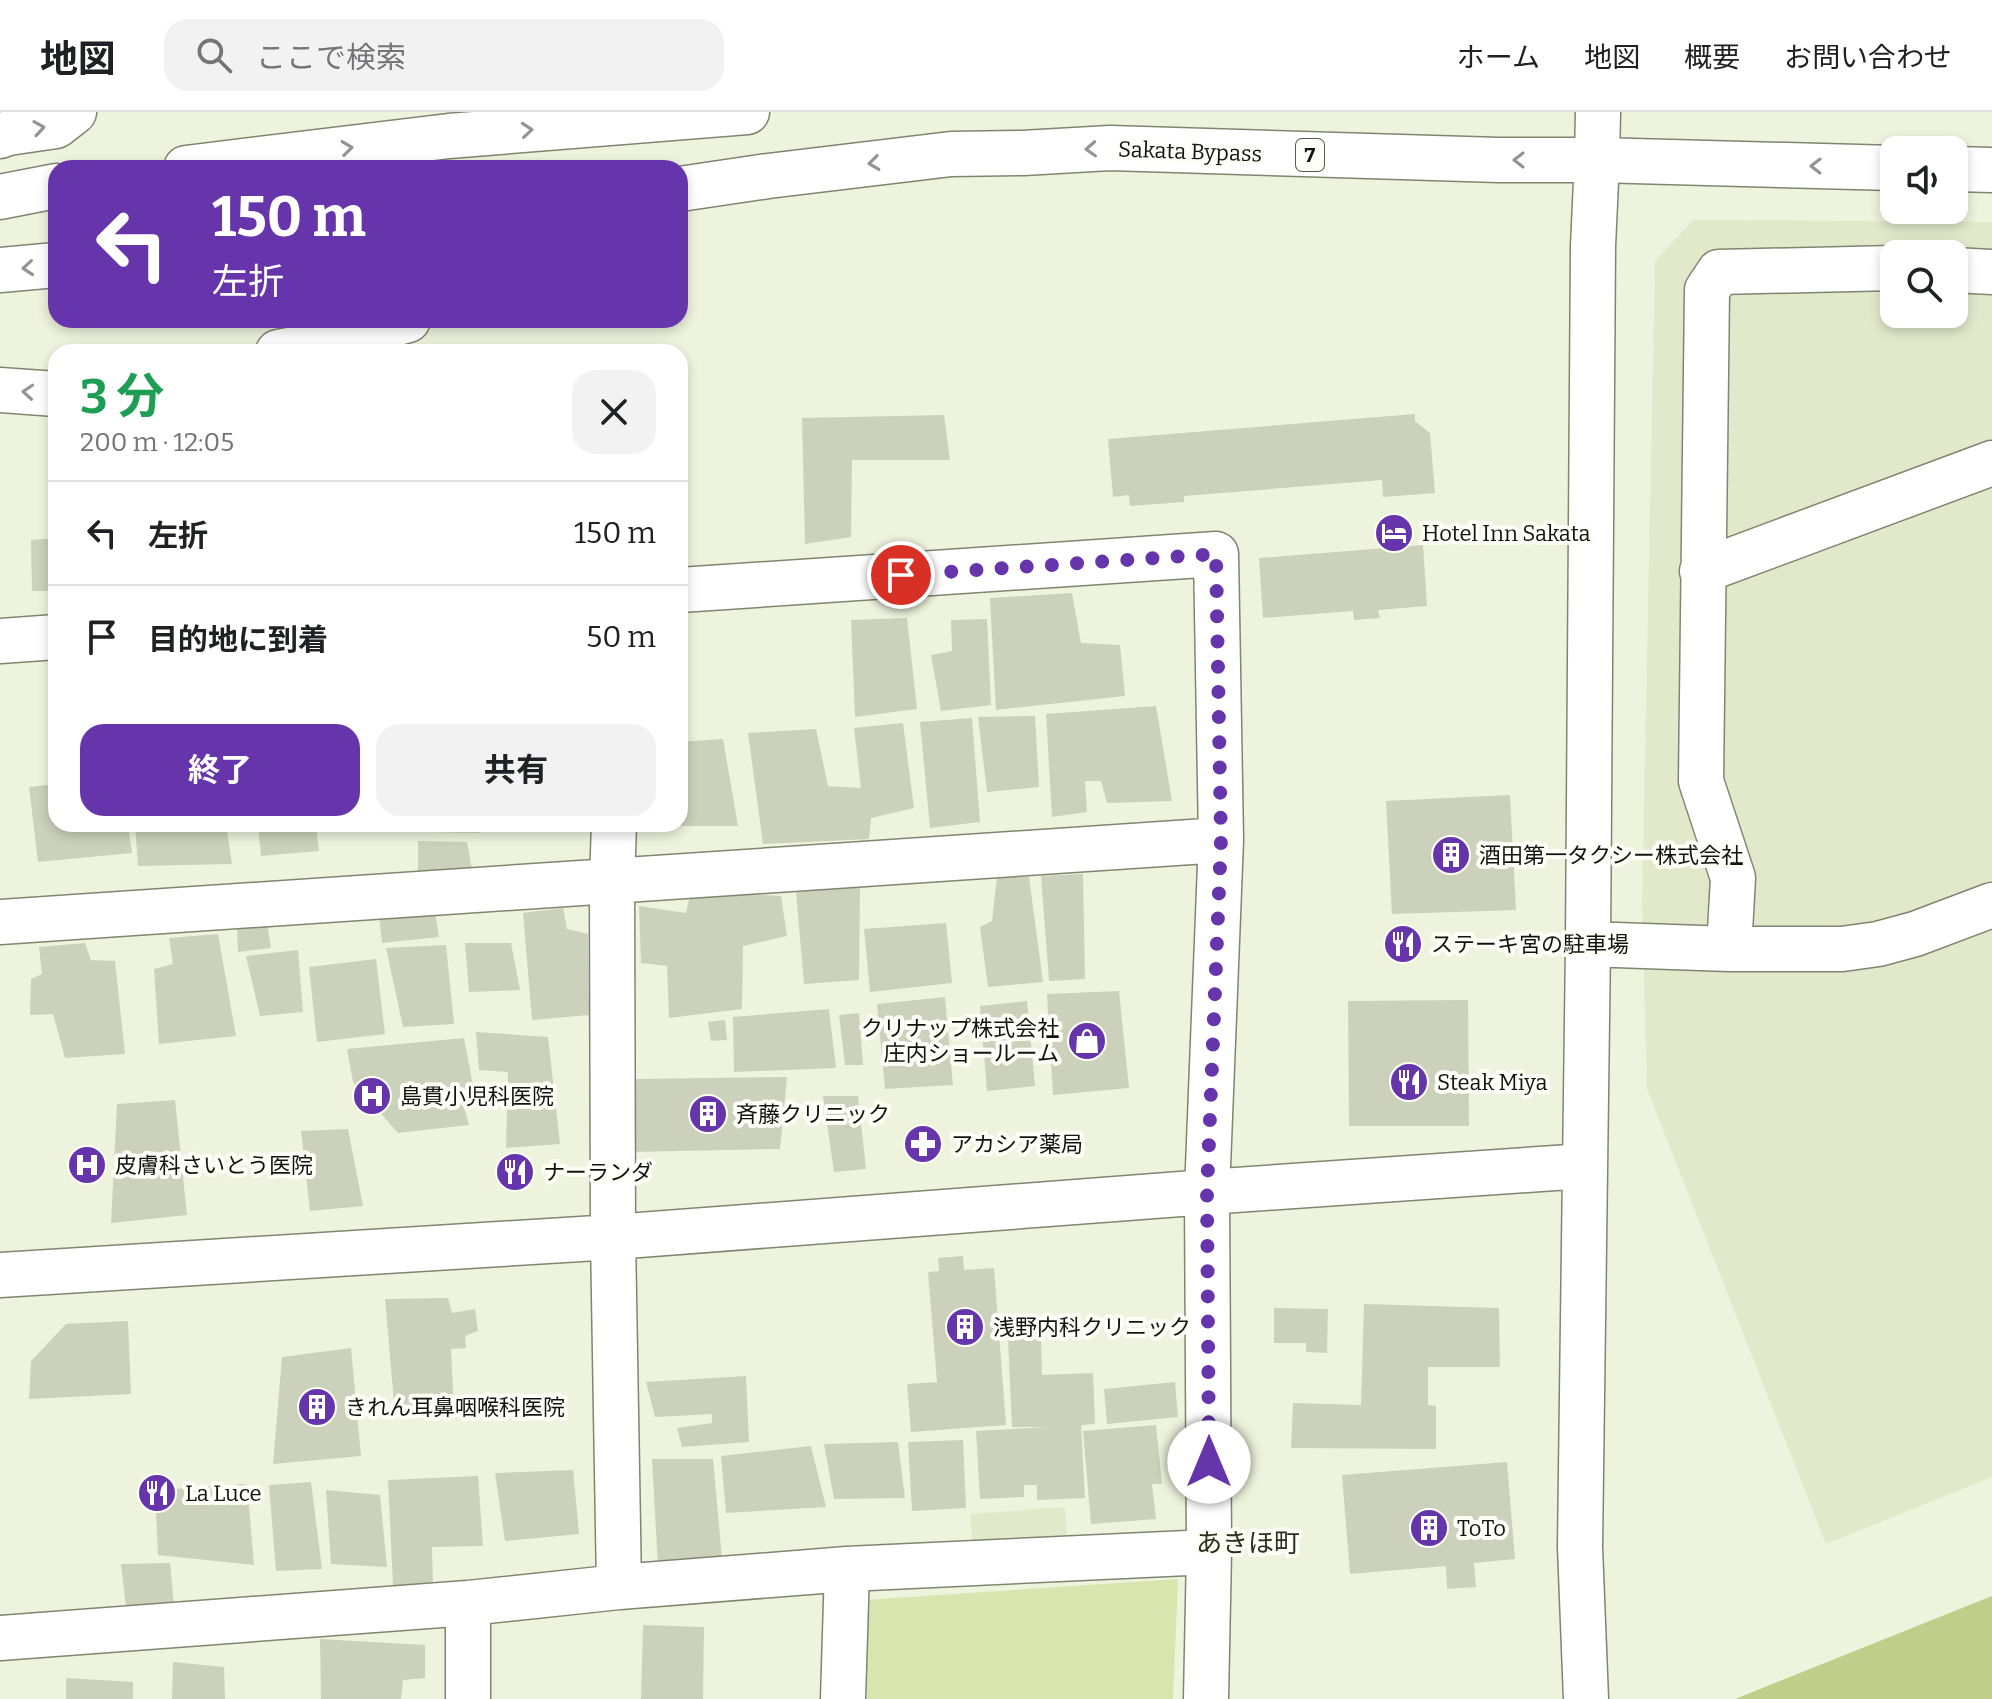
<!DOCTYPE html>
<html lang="ja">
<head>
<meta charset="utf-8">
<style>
  :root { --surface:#fff; --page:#f2f2f2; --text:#202124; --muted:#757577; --line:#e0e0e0; --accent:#6635ac }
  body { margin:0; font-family:Bitter,"Noto Sans JP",serif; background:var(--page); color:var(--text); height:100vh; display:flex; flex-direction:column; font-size:30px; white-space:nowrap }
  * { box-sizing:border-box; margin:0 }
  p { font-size:26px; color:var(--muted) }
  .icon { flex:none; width:44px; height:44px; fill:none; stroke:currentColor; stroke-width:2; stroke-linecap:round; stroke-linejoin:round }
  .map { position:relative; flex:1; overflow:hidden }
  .sheet { position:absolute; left:48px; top:232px; width:640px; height:488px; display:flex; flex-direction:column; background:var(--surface); border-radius:24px; box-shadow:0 4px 12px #0003 }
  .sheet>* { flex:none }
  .hud { position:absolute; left:48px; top:48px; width:640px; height:168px; border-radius:24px; box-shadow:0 4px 12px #0003; background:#6635ac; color:#fff; overflow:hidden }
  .controls { position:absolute; left:1880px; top:24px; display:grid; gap:16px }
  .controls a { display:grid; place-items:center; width:88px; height:88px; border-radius:16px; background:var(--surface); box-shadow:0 4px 12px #0003; font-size:40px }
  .pin { position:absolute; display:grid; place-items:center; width:68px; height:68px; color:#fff; margin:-34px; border:4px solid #fff; border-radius:50%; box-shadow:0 2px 8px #0007 }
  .me { position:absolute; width:88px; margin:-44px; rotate:0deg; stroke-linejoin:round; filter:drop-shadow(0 0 6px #0008) }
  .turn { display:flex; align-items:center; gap:28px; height:168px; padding:0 32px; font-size:36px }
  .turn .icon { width:104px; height:104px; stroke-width:2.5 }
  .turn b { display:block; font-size:56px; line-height:68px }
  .round { display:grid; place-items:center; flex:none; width:84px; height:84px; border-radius:24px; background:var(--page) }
  .overview { display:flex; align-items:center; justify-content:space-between; height:136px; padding:0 32px }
  h1 { font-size:48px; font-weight:700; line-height:60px; color:#1e9e55 }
  .action { display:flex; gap:16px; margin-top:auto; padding:16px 32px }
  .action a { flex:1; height:92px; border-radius:24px; background:var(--accent); color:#fff; font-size:32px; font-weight:700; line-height:92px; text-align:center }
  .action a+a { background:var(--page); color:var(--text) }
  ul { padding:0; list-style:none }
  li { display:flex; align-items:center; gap:24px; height:104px; padding:0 32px; border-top:2px solid var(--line) }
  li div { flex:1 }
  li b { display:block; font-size:30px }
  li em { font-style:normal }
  header { display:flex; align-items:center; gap:48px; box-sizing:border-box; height:112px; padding:0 40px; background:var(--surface); border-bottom:2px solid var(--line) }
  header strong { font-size:38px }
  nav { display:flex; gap:44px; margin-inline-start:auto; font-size:28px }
  .search { width:560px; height:72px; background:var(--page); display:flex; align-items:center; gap:20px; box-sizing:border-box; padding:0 28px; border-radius:24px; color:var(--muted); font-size:30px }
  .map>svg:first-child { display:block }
  .built { fill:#e2e9cb; fill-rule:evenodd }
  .green { fill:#d9e5ae }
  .water { fill:#c0ce89 }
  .building { fill:#ccd1bb }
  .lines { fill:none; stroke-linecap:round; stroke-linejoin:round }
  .minor-casing { stroke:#808571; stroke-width:47 }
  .major-casing { stroke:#808571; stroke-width:47 }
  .highway-casing { stroke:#808571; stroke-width:47 }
  .minor { stroke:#fff; stroke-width:44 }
  .major { stroke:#fff; stroke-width:44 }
  .highway { stroke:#fff; stroke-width:44 }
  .oneway { stroke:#949592 }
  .route { stroke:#6635ac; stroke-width:14; stroke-dasharray:0 25.2 }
  .labels { text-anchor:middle; stroke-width:8; stroke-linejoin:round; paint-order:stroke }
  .shield { fill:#fcfff6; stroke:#585a52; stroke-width:2 }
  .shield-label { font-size:20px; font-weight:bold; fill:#12130c }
  .street-label { font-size:22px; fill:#12130c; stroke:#fcfff6 }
  .poi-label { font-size:22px; fill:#12130c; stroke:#fcfff6; text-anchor:start }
  .quarter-label { font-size:26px; fill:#2b2f1d; stroke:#fcfff6 }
</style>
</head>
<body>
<header>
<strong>地図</strong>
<div class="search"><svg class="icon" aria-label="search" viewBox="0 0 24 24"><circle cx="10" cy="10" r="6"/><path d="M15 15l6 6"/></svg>ここで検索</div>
<nav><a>ホーム</a><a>地図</a><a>概要</a><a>お問い合わせ</a></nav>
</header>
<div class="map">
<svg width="1992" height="1587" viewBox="0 0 1992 1587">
  <rect width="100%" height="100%" fill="#eef3dd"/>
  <!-- built -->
  <path class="built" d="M 1693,108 L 1992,110 L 1992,1365 L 1826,1432 L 1647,977 L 1642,791 L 1655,149 ZM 1894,142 L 1954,142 L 1954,202 L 1894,202 Z
    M 1065,1395 L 1068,1434 L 973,1440 L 970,1402 Z"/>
  <!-- green -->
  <path class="green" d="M 1178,1467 L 1173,1587 L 867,1587 L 864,1488 Z"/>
  <!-- water -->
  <path class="water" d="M 1992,1484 L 1992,1587 L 1735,1587 Z"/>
  <!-- building -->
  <path class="building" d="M 1415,302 L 1415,309 L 1430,321 L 1435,381 L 1383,385 L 1382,368 L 1184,384 L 1184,390 L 1130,394 L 1129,383 L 1113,385 L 1108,327 Z
    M 944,303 L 950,348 L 852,348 L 851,425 L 805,432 L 802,306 Z
    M 56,340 L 56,414 L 53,414 L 50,341 Z
    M 56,426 L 56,479 L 32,479 L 31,428 Z
    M 1423,433 L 1427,494 L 1378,498 L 1380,506 L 1354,508 L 1353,499 L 1263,506 L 1259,446 Z
    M 1072,481 L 1081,531 L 1120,533 L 1125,584 L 996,598 L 990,486 Z
    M 907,506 L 917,597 L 855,605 L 851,508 Z
    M 987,507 L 991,593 L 941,599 L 931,543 L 952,539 L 951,508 Z
    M 1156,594 L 1172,689 L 1107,691 L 1101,669 L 1085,669 L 1087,700 L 1052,705 L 1046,602 Z
    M 1035,604 L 1039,675 L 987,680 L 978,605 Z
    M 972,606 L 980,710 L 930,716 L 920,610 Z
    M 903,611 L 914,696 L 871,706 L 869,727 L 763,732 L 748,621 L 816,617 L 828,674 L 861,676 L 854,616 Z
    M 723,627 L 738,714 L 680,714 L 680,630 Z
    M 56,672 L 56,712 L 128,712 L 132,741 L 38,750 L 29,675 Z
    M 1510,683 L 1516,798 L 1392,802 L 1386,689 Z
    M 135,712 L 226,712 L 232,752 L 138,754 Z
    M 247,712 L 316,712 L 319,739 L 261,744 L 258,714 L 248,716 Z
    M 431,712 L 477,712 L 479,721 L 431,720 Z
    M 418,729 L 467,730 L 473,763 L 418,766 Z
    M 1083,762 L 1085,867 L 1049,869 L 1041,764 Z
    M 997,765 L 1029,765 L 1043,870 L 988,875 L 980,815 L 992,809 Z
    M 860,775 L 859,868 L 804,872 L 796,780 Z
    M 691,779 L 781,784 L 787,824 L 743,834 L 742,897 L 669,906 L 667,854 L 641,851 L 639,794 L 686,801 Z
    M 563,796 L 567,817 L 588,822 L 589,903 L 532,908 L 523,801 Z
    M 435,799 L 439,825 L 382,831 L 379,803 Z
    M 267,811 L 271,836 L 238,840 L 237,814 Z
    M 946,811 L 952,871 L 870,880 L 864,817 Z
    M 218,822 L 236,924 L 159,932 L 154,857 L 173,852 L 169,826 Z
    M 85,831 L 91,848 L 115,849 L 125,942 L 65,946 L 53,902 L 30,903 L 31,867 L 42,862 L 39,835 Z
    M 465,831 L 511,831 L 520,878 L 469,880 Z
    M 446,833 L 454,912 L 403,915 L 386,836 Z
    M 298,838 L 303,900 L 260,904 L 246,844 Z
    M 376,847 L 385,922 L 317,930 L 309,855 Z
    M 1119,879 L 1129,976 L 1053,983 L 1047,882 Z
    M 945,885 L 953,973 L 885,977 L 877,892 Z
    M 1468,888 L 1469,1014 L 1349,1014 L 1348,889 Z
    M 1027,889 L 1035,974 L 987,979 L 980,894 Z
    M 829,897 L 836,956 L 734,960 L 733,905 Z
    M 859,901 L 863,953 L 845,953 L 839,903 Z
    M 725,908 L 727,928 L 711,929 L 708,910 Z
    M 476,920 L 548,925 L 560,1032 L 506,1036 L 508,960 L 479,958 Z
    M 464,926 L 476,989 L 464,995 L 469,1013 L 398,1021 L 353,970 L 347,937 Z
    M 787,965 L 780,1037 L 630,1040 L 635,967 Z
    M 823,984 L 858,984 L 866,1057 L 834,1060 Z
    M 175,988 L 187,1103 L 111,1111 L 117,992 Z
    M 348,1017 L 363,1094 L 310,1099 L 301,1019 Z
    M 963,1144 L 964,1158 L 994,1156 L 1006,1313 L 911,1320 L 907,1272 L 937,1270 L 928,1160 L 939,1159 L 938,1146 Z
    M 448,1186 L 452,1201 L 475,1197 L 478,1219 L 465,1224 L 466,1236 L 451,1237 L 454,1299 L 395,1302 L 385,1187 Z
    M 1364,1192 L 1499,1196 L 1500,1255 L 1428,1255 L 1428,1293 L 1436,1294 L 1436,1337 L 1291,1336 L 1293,1291 L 1361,1293 Z
    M 1274,1196 L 1328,1197 L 1327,1241 L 1306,1240 L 1306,1231 L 1274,1231 Z
    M 128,1209 L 131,1282 L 29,1287 L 31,1249 L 66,1212 Z
    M 1041,1226 L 1042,1263 L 1093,1261 L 1095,1312 L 1081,1313 L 1085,1386 L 1037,1388 L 1037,1373 L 1024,1373 L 1024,1385 L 980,1387 L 976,1319 L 1049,1315 L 1012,1315 L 1008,1227 Z
    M 351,1236 L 361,1344 L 273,1352 L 282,1245 Z
    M 746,1264 L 749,1330 L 682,1335 L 677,1316 L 712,1311 L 712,1302 L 655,1305 L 646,1270 Z
    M 1175,1270 L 1178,1305 L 1107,1312 L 1104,1277 Z
    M 1156,1313 L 1162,1372 L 1152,1372 L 1156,1407 L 1091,1412 L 1083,1319 Z
    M 963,1328 L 966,1396 L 912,1399 L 908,1330 Z
    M 898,1330 L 905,1386 L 834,1387 L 824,1332 Z
    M 811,1334 L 826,1395 L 726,1401 L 721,1344 Z
    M 652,1347 L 713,1347 L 722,1447 L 658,1454 Z
    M 1507,1350 L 1515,1447 L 1474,1451 L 1476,1475 L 1447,1477 L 1446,1454 L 1350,1462 L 1342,1363 Z
    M 573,1358 L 579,1422 L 505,1429 L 495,1361 Z
    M 478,1364 L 483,1434 L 432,1435 L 433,1480 L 393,1474 L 388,1368 Z
    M 311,1370 L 322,1457 L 276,1459 L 269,1373 Z
    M 247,1372 L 254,1453 L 158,1443 L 155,1378 Z
    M 326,1378 L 380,1383 L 387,1455 L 331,1452 Z
    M 170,1451 L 174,1493 L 126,1496 L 121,1452 Z
    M 643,1513 L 704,1515 L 703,1587 L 641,1587 Z
    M 320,1527 L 425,1533 L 425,1566 L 403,1568 L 401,1587 L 321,1587 Z
    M 173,1550 L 224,1555 L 225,1587 L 172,1587 Z
    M 66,1566 L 133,1570 L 133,1587 L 66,1587 Z"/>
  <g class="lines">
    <defs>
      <path id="minor" d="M 1954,158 L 1992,160
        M 1702,459 L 1992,351
        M 680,478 L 1216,442 L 1221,728 L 1207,1080 L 1209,1440 L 1206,1587
        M 0,529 L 56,525
        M 614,712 L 612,770 L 613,1125 L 619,1475
        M 0,810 L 1221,728
        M 1588,832 L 1729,837 L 1842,837 L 1878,832 L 1915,822 L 1992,793
        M 1729,837 L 1733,766 L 1701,669 L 1707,178 L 1719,160 L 1894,156
        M 0,1163 L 613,1125 L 1207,1080 L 1584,1054
        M 0,1526 L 468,1491 L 619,1475 L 847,1457 L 1209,1440
        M 468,1587 L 468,1491
        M 843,1587 L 847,1457
        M 1586,1587 L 1580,1435 L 1588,832 L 1593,134 L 1597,48"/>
      <path id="major" d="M 0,24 L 8,21 L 56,14 L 74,0
        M 1597,48 L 1598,0"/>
      <path id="highway" d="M 186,56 L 449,24 L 747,0
        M 1954,57 L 1992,58
        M 680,77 L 768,64 L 951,42 L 1023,41 L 1110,36 L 1499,48 L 1597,48 L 1894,56
        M 0,85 L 56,74
        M 0,158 L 56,153
        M 278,240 L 329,230 L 408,208
        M 0,278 L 56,282"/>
    </defs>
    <!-- minor casing -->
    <use href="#minor" class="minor-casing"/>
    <!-- major casing -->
    <use href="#major" class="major-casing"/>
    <!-- highway casing -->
    <use href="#highway" class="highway-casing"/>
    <!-- minor -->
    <use href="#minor" class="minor"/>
    <!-- major -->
    <use href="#major" class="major"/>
    <!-- highway -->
    <use href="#highway" class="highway"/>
  </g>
  <!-- one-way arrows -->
  <defs><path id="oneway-chevron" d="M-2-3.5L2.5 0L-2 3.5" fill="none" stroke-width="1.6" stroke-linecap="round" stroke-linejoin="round" transform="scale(2)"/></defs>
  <g class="oneway">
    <use href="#oneway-chevron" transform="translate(39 16) rotate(-9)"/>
    <use href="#oneway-chevron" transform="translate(527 18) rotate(-5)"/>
    <use href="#oneway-chevron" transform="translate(347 36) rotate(-7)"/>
    <use href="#oneway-chevron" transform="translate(1091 37) rotate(177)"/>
    <use href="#oneway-chevron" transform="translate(1519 48) rotate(180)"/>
    <use href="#oneway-chevron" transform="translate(874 51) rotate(173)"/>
    <use href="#oneway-chevron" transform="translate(1816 54) rotate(-179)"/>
    <use href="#oneway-chevron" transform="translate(28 156) rotate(175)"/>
    <use href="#oneway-chevron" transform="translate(28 280) rotate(-176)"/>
  </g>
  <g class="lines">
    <!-- route -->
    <path class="route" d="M 901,463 L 1216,442 L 1221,728 L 1207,1080 L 1209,1350"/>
  </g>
  <!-- icons -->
  <defs>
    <symbol id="hotel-disc" viewBox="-11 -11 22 22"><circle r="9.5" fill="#6635ac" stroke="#fcfff6"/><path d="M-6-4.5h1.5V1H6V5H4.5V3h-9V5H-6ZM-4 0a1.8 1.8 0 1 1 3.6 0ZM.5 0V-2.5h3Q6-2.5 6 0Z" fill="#fff"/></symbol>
    <symbol id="building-disc" viewBox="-11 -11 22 22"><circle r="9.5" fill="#6635ac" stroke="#fcfff6"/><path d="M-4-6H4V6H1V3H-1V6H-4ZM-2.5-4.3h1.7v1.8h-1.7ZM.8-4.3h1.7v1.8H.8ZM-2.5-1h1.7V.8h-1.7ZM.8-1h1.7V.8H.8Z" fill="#fff"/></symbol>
    <symbol id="restaurant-disc" viewBox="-11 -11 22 22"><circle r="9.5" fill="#6635ac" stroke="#fcfff6"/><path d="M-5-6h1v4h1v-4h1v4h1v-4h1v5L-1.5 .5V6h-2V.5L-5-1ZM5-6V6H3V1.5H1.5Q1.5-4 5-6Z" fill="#fff"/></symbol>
    <symbol id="shop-disc" viewBox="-11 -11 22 22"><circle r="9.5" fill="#6635ac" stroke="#fcfff6"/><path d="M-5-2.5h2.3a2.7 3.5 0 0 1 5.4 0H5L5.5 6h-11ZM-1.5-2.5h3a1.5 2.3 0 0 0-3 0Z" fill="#fff"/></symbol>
    <symbol id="hospital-disc" viewBox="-11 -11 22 22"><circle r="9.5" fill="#6635ac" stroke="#fcfff6"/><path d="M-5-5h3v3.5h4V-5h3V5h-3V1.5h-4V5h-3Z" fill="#fff"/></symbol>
    <symbol id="pharmacy-disc" viewBox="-11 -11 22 22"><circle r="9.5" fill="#6635ac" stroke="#fcfff6"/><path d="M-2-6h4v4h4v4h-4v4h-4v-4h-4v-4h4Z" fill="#fff"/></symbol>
  </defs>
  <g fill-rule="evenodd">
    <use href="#hotel-disc" x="1372" y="399" width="44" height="44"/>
    <use href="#building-disc" x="1429" y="721" width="44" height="44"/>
    <use href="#restaurant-disc" x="1381" y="810" width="44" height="44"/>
    <use href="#shop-disc" x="1065" y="907" width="44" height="44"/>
    <use href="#restaurant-disc" x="1387" y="948" width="44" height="44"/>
    <use href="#hospital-disc" x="350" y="962" width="44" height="44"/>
    <use href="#building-disc" x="686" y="980" width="44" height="44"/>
    <use href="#pharmacy-disc" x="901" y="1010" width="44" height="44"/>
    <use href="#hospital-disc" x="65" y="1031" width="44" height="44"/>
    <use href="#restaurant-disc" x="493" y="1038" width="44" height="44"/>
    <use href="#building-disc" x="943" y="1193" width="44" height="44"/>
    <use href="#building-disc" x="295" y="1273" width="44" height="44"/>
    <use href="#restaurant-disc" x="135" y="1359" width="44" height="44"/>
    <use href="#building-disc" x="1407" y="1394" width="44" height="44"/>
  </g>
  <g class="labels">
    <!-- shield labels -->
    <rect class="shield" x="1296" y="27" width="28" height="32" rx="6"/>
    <g class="shield-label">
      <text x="1310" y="50">7</text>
    </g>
    <!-- street labels -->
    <g class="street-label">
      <text transform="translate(1190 39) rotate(2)" y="8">Sakata Bypass</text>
    </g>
    <!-- poi labels -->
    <g class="poi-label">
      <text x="1422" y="429">Hotel Inn Sakata</text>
      <text x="1479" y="751">酒田第一タクシー株式会社</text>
      <text x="1431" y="840">ステーキ宮の駐車場</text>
      <text x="1059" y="924" text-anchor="end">クリナップ株式会社<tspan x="1059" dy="25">庄内ショールーム</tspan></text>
      <text x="1437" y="978">Steak Miya</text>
      <text x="400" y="992">島貫小児科医院</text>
      <text x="736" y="1010">斉藤クリニック</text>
      <text x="951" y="1040">アカシア薬局</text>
      <text x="115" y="1061">皮膚科さいとう医院</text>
      <text x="543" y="1068">ナーランダ</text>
      <text x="993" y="1223">浅野内科クリニック</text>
      <text x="345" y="1303">きれん耳鼻咽喉科医院</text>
      <text x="185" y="1389">La Luce</text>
      <text x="1457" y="1424">ToTo</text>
    </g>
    <!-- quarter labels -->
    <g class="quarter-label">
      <text x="1248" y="1440">あきほ町</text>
    </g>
  </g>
</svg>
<div class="controls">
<a><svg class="icon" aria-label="sound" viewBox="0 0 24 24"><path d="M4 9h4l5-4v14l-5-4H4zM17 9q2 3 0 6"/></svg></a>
<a><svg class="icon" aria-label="search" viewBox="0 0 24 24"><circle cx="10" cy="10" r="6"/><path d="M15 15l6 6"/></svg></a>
</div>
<div class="pin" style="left:901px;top:463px;background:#d93025"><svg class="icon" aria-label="arrive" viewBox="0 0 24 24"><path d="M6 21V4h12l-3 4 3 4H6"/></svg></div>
<svg class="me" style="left:1209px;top:1350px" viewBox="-20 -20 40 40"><circle r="19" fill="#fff"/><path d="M0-13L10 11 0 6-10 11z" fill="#6635ac"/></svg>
<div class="hud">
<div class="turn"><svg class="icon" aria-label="left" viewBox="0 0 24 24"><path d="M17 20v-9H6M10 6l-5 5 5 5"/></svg><div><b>150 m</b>左折</div></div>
</div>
<section class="sheet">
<div class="overview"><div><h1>3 分</h1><p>200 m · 12:05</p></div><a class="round"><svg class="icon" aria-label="close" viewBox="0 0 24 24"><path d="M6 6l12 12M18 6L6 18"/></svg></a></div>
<ul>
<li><svg class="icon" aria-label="left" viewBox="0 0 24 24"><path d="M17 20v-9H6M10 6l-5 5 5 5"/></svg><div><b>左折</b></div><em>150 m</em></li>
<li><svg class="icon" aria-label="arrive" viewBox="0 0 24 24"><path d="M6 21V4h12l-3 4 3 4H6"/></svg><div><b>目的地に到着</b></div><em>50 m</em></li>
</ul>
<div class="action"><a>終了</a><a>共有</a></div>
</section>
</div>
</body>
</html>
